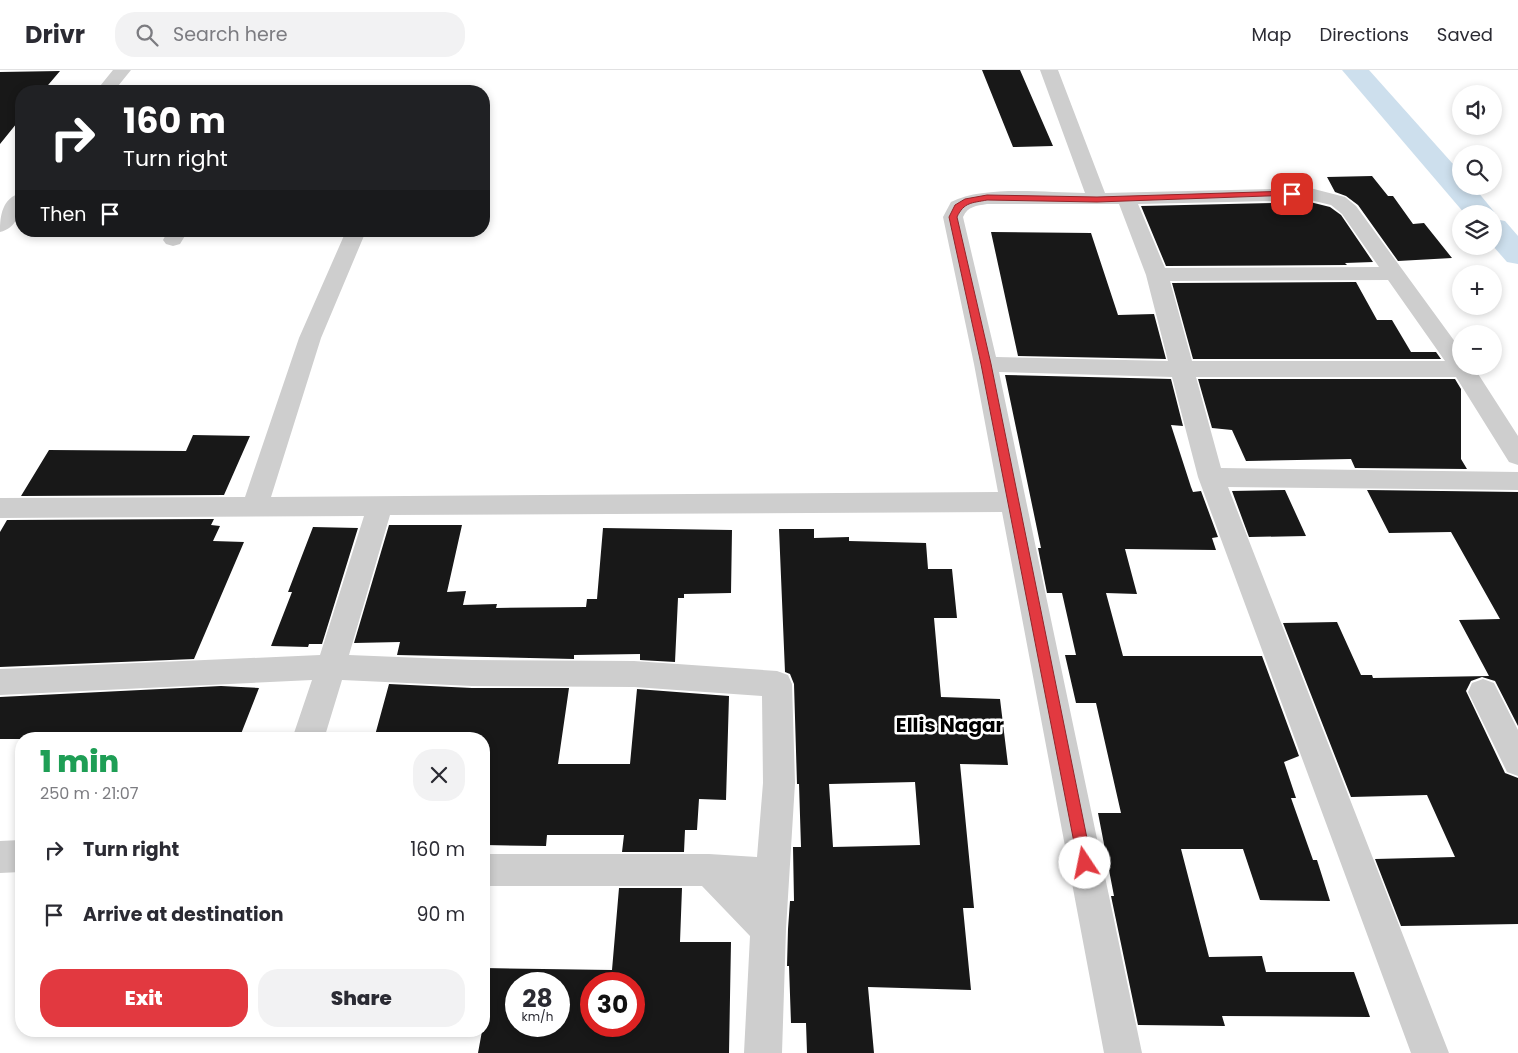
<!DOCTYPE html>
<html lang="en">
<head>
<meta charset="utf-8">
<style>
  :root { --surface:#fff; --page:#f2f2f3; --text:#2b2b33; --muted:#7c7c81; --line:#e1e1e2; --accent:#e23940 }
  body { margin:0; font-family:Poppins,sans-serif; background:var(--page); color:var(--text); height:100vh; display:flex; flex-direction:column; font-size:19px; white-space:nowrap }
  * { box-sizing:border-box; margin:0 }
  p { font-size:16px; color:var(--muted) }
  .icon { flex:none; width:28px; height:28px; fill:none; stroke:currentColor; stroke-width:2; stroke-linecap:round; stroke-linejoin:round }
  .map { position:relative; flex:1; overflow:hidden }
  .side { position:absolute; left:15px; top:662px; width:475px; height:305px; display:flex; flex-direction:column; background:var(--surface); border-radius:20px; box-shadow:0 2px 8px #0003 }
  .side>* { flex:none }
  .banner { position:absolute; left:15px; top:15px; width:475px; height:152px; border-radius:20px; box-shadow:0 2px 8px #0003; background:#202124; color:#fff; overflow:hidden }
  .fabs { position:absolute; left:1452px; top:15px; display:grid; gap:10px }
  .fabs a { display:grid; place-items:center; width:50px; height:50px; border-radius:50%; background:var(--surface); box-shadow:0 2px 8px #0003; font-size:25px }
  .speed { position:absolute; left:505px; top:902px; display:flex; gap:10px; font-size:25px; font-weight:700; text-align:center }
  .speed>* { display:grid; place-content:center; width:65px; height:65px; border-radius:50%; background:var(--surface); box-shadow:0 2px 8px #0003; line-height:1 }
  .speed small { font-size:12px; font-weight:400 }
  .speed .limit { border:8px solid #d22; background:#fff; color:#111 }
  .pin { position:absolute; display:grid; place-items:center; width:42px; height:42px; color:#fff; margin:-21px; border-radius:10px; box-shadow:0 2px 8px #0006 }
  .me { position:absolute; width:55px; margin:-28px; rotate:349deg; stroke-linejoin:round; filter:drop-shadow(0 0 4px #0008) }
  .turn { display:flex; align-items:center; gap:18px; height:105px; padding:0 25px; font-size:22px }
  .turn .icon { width:65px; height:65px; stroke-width:2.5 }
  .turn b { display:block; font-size:35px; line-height:42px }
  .then { display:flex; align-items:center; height:48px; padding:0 25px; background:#0003; gap:10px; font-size:19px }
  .round { display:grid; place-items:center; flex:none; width:52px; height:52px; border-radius:20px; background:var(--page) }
  .headline { display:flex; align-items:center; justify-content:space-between; height:85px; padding:0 25px }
  h1 { font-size:30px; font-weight:800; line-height:38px; color:#1e9e55 }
  .button { display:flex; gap:10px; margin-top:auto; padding:10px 25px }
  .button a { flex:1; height:58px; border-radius:20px; background:var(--accent); color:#fff; font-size:20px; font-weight:800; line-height:58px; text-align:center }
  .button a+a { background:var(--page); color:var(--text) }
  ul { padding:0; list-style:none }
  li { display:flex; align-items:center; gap:15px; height:65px; padding:0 25px }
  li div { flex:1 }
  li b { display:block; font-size:19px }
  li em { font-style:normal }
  header { display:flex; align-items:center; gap:30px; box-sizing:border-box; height:70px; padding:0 25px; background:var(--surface); border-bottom:1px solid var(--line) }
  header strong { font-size:24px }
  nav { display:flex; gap:28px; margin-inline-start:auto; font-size:18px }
  .search { width:350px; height:45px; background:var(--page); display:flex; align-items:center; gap:12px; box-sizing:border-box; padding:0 18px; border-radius:20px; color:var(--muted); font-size:19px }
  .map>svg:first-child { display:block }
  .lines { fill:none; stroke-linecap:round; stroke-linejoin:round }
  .canal { fill:#cddfed; fill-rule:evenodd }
  .building { fill:#181818; fill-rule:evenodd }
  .minor { fill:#cecece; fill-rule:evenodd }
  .route { fill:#e23940; stroke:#93252a }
  .labels { text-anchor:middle; stroke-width:5; stroke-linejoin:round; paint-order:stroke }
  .district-label { font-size:20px; font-weight:bold; fill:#000; stroke:#fff }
</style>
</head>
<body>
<header>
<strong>Drivr</strong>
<div class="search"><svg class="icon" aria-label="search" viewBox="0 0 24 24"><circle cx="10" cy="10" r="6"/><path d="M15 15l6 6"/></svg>Search here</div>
<nav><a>Map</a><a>Directions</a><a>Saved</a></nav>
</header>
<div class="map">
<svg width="1518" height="983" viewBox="0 0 1518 983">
  <rect width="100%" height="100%" fill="#fff"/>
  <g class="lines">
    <!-- canal -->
    <path class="canal" d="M 1342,0 L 1369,0 L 1461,103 L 1461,116 L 1473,116 L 1496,144 L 1494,148 L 1494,144 L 1465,144 Z
      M 1494,149 L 1505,151 L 1518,166 L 1518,194 L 1507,192 L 1493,176 Z"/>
  </g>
  <!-- building -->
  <path class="building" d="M 982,0 L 1020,0 L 1053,76 L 1013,77 Z
    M 60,1 L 43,21 L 21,21 L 21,48 L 0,74 L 0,2 Z
    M 1372,106 L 1388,126 L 1393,126 L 1413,154 L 1424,153 L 1452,188 L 1398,191 L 1358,135 L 1346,126 L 1335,122 L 1327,107 Z
    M 1310,132 L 1330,137 L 1341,145 L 1373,192 L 1345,193 L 1347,195 L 1166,196 L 1141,136 Z
    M 991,162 L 1091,163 L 1118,245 L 1154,244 L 1166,289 L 1018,286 Z
    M 1356,212 L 1377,250 L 1392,250 L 1411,282 L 1436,282 L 1441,289 L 1193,289 L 1172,213 Z
    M 1005,305 L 1171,309 L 1183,356 L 1171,355 L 1191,417 L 1193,422 L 1201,421 L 1218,467 L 1212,468 L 1216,480 L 1125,479 L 1137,524 L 1106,523 L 1123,586 L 1262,586 L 1299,686 L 1284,692 L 1296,728 L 1291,728 L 1313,790 L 1317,790 L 1330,831 L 1260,830 L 1243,779 L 1181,779 L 1209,887 L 1262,886 L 1266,902 L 1354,902 L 1370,947 L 1222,946 L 1225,956 L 1138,955 L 1111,826 L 1114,826 L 1098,743 L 1121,743 L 1096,633 L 1076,633 L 1065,585 L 1076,585 L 1062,523 L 1047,523 L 1038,478 L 1041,478 Z
    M 1198,309 L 1455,309 L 1461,319 L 1461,389 L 1467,399 L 1355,398 L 1351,389 L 1246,391 L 1232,360 L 1212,358 Z
    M 193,365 L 250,366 L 224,425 L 21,426 L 49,380 L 186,381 Z
    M 1285,420 L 1306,466 L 1249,467 L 1232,421 Z
    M 1367,420 L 1518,422 L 1518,656 L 1495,611 L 1482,607 L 1471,611 L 1466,621 L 1505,703 L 1518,708 L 1518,854 L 1401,856 L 1375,789 L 1455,787 L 1427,725 L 1351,727 L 1283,553 L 1337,552 L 1361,605 L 1372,605 L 1373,608 L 1489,606 L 1459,550 L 1500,549 L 1451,462 L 1389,463 Z
    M 214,449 L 211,455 L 220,456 L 213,471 L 244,472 L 194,589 L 0,597 L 0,462 L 7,450 Z
    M 389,455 L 462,455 L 447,522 L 466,521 L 463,535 L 497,534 L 496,538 L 586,537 L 587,529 L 597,529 L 603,458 L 732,460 L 731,523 L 684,524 L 684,528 L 678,528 L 675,592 L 640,590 L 640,584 L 574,585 L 574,589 L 397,585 L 400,572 L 354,573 Z
    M 313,457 L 358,458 L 322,574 L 309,574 L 308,577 L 271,576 L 292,522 L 288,522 Z
    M 779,459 L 814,459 L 814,468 L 849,467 L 849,471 L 926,473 L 928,499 L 952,499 L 957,548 L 934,548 L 941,627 L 1000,629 L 1008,695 L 960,694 L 974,838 L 963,838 L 971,920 L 868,917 L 874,983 L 807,983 L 806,953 L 791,953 L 789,896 L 787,896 L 788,859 L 790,831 L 794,831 L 793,777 L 801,777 L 799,714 L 797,714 L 794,614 L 790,604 L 785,602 ZM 915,712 L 920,775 L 833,777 L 829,714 Z
    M 389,614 L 472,618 L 569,618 L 558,694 L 630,694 L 637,619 L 729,626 L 726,730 L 699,729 L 697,760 L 685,760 L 684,782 L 622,782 L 624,765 L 547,765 L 546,776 L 484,775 L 484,669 L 374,669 Z
    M 221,616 L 259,618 L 239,669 L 0,669 L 0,627 Z
    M 619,818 L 682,818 L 680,872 L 731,872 L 729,983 L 478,983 L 482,961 L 484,961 L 484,898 L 612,900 ZM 516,914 L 559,914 L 559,956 L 516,956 ZM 591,914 L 634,914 L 634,956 L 591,956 Z"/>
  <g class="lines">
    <!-- minor -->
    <path class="minor" d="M 113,0 L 131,0 L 114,21 L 96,21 Z
      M 1040,0 L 1058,0 L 1105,123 L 1310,118 L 1345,127 L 1356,136 L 1461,280 L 1461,296 L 1473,296 L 1518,366 L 1518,395 L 1509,392 L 1456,307 L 1196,307 L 1221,398 L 1518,402 L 1518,420 L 1228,417 L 1449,983 L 1411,983 L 1198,407 L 1172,307 L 999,302 L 1142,983 L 1104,983 L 1002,442 L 390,445 L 349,585 L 472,590 L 634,591 L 777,601 L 788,605 L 792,614 L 795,713 L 786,859 L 782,983 L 744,983 L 750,866 L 702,816 L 484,816 L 484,784 L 709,784 L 757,787 L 763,713 L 762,626 L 634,617 L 472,616 L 342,610 L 324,669 L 292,669 L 312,610 L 0,625 L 0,599 L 320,585 L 364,446 L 0,448 L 0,428 L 245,427 L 299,268 L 346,161 L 366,161 L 321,268 L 271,427 L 998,422 L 974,294 L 943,147 L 951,132 C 985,115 1046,123 1085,123 ZM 1310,130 L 1331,135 L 1342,144 L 1379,197 L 1165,198 L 1138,134 ZM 987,134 L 1119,134 L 1146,205 L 1168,291 L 996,287 L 963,147 C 968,136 976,136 987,134 ZM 1388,210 L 1445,291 L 1192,291 L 1170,211 Z
      M 21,123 C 22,139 18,158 0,162 C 0,146 2,128 21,123 Z
      M 168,161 L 188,161 L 180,174 L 173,176 L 166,174 L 163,170 Z
      M 1483,609 L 1494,613 L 1518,660 L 1518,706 L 1507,702 L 1468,622 L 1472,613 Z
      M 21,770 L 21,802 L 0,803 L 0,771 Z"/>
  </g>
  <!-- route -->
  <path class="route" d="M 1292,121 L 1296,124 L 1295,125 L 1097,132 L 987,130 C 972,133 964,132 957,147 L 991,294 L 1092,793 L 1090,798 L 1085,800 L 1080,798 L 1078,793 L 981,294 L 949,147 L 955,135 L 965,129 L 987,125 L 1097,127 Z"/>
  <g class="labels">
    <!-- district labels -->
    <g class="district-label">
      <text x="950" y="662">Ellis Nagar</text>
    </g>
  </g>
</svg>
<div class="fabs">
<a><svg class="icon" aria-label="sound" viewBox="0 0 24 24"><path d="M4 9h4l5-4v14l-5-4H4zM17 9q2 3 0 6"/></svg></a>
<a><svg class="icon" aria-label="search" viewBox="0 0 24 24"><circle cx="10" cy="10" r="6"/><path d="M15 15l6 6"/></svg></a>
<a><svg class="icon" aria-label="layers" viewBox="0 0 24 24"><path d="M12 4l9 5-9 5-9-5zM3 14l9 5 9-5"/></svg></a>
<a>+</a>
<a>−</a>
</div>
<div class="speed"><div>28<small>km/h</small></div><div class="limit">30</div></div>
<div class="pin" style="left:1292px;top:124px;background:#d93025"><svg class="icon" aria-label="arrive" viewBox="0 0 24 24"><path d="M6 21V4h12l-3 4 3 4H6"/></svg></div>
<svg class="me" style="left:1085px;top:793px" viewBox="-20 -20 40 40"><circle r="19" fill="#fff"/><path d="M0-13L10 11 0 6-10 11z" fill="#e23940"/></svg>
<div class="banner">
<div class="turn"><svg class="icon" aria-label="right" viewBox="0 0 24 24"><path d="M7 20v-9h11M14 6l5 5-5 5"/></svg><div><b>160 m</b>Turn right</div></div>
<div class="then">Then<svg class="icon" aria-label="arrive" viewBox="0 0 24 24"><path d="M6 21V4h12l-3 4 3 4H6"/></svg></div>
</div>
<section class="side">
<div class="headline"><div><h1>1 min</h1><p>250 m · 21:07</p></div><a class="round"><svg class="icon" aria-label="close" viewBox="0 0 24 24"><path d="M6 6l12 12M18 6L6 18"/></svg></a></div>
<ul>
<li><svg class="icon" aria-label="right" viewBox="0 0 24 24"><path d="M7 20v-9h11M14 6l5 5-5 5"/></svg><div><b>Turn right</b></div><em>160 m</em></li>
<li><svg class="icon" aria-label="arrive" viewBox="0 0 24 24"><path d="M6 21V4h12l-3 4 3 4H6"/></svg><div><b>Arrive at destination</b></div><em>90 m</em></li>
</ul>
<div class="button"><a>Exit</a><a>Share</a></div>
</section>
</div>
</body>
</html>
